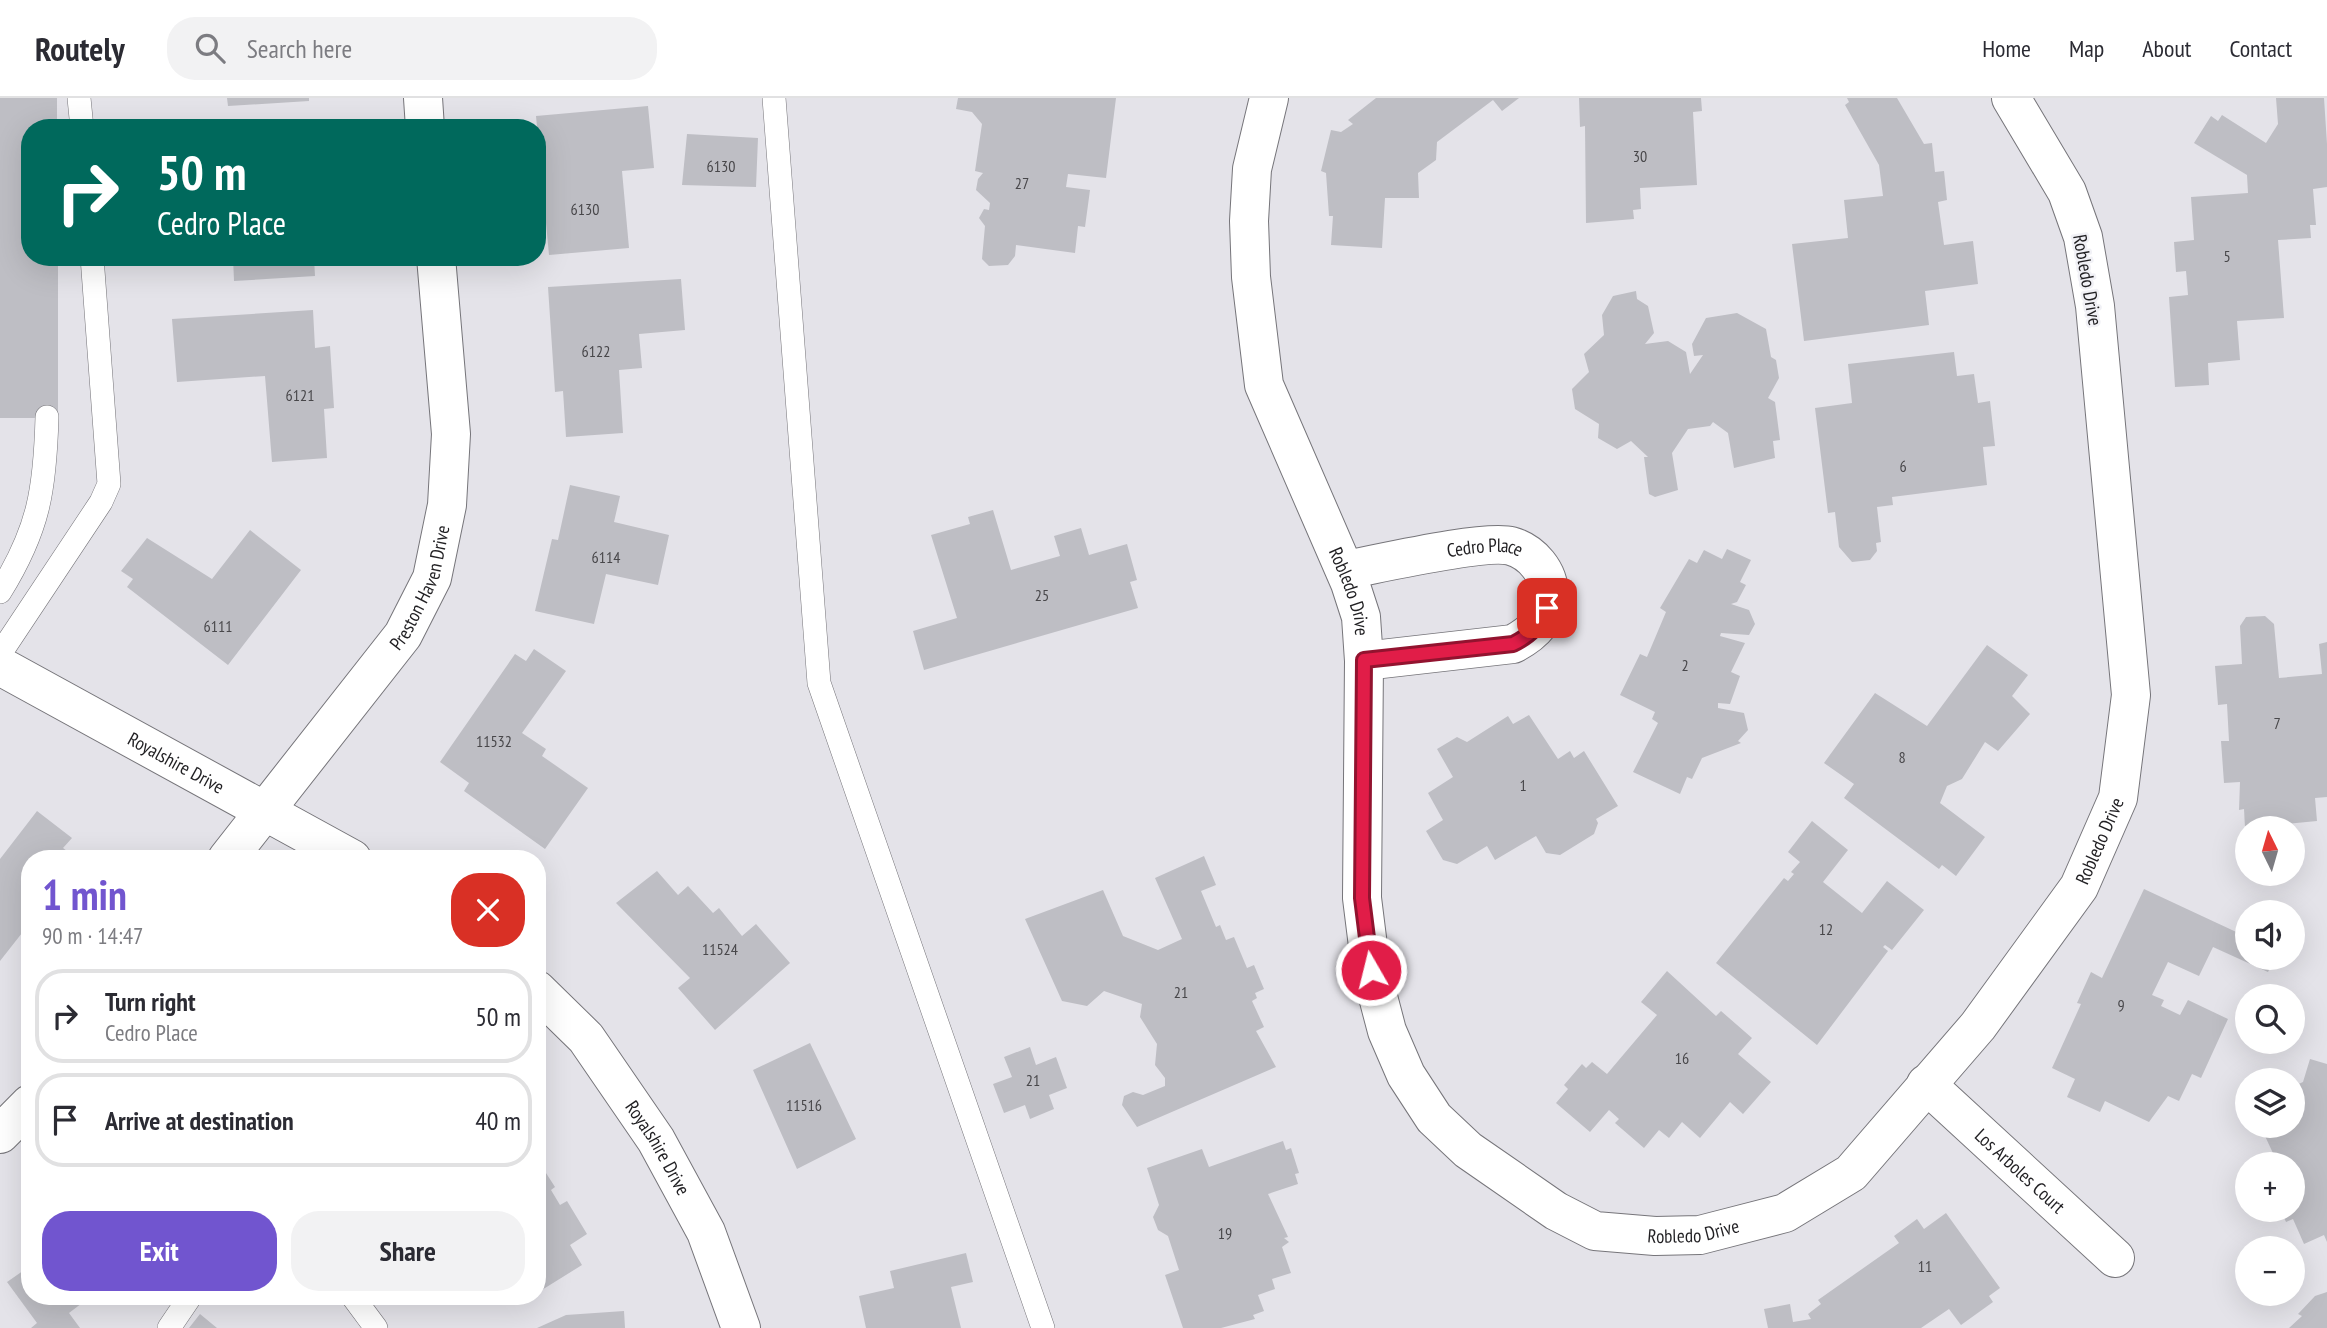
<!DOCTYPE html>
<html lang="en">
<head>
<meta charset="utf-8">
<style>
  :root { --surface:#fff; --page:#f2f2f3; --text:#2b2b33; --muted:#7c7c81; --line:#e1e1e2; --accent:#7155cf }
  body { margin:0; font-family:"PT Sans Narrow",sans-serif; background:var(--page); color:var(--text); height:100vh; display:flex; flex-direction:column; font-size:26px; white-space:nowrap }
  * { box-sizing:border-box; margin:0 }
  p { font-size:23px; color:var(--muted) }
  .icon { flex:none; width:38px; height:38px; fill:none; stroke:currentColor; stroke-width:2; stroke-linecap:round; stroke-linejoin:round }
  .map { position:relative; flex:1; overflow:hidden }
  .side { position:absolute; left:21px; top:752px; width:525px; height:455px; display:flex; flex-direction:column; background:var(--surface); border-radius:28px; box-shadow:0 7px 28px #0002 }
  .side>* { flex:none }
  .top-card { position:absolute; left:21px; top:21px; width:525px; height:147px; border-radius:28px; box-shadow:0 7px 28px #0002; background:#00695c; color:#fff; overflow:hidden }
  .needle { width:46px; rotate:355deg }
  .controls { position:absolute; left:2235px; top:718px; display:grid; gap:14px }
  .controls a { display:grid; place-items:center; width:70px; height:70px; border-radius:50%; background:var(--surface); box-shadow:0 7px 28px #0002; font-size:35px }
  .pin { position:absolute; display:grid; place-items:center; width:60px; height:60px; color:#fff; margin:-30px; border-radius:14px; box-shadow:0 4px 10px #0006 }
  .me { position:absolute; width:77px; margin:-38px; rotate:352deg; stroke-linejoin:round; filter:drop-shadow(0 0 5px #0008) }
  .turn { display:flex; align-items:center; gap:24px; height:147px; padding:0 21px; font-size:32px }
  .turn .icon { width:91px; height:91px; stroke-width:2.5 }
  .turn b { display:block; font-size:49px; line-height:60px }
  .round { display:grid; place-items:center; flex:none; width:74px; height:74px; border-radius:28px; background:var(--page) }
  .head { display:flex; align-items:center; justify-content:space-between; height:119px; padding:0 21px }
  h1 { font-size:42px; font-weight:700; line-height:52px; color:var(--accent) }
  .button { display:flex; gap:14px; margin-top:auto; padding:14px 21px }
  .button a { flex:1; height:80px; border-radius:28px; background:var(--accent); color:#fff; font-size:28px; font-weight:700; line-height:80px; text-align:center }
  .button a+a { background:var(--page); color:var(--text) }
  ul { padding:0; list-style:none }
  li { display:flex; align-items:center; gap:21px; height:94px; margin:0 14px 10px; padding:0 7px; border:4px solid var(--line); border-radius:28px }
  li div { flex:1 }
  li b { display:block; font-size:26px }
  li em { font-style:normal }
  header { display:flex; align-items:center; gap:42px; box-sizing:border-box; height:98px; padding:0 35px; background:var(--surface); border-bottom:2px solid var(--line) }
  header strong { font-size:33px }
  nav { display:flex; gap:38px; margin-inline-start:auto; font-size:24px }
  .search { width:490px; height:63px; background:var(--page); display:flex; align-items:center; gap:18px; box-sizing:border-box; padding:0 24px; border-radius:28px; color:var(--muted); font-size:26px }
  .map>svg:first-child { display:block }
  .building { fill:#bebec4 }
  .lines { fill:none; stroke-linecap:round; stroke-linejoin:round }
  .lane-casing { stroke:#76757a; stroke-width:24 }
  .street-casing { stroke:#76757a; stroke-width:40 }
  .lane { stroke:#fff; stroke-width:23 }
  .street { stroke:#fff; stroke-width:38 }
  .route-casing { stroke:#92132f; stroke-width:18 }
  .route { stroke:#e11d48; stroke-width:12 }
  .labels { text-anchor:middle; stroke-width:5; stroke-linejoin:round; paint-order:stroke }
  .number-label { font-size:16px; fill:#48474a }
  .street-label { font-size:19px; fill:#201f22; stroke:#f1f1f6 }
</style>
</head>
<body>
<header>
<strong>Routely</strong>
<div class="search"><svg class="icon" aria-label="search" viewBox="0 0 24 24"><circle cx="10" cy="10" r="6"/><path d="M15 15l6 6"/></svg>Search here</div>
<nav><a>Home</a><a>Map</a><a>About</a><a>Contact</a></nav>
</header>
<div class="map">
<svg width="2327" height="1230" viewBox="0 0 2327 1230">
  <rect width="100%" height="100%" fill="#e4e3e9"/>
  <!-- building -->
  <path class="building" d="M 0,0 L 57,0 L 57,30 L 30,30 L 30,159 L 58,159 L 58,320 L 0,320 Z
    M 227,0 L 309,0 L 309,3 L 228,8 Z
    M 958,0 L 1116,0 L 1106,80 L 1068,76 L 1066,89 L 1090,92 L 1085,129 L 1078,128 L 1075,155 L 1016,147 L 1015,158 L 1008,167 L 989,168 L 982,161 L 985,128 L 979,120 L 984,111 L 989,112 L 990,105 L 976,92 L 978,81 L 983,75 L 975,73 L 982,26 L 972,14 L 956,11 Z
    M 1376,0 L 1519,0 L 1502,13 L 1493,2 L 1437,44 L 1436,62 L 1418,75 L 1419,100 L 1385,100 L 1382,150 L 1331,147 L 1333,118 L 1329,118 L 1326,75 L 1321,73 L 1331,32 L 1341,34 L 1353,26 L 1348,22 Z
    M 1579,0 L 1701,0 L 1702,13 L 1693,14 L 1697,87 L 1640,90 L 1641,111 L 1633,112 L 1634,121 L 1586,125 L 1585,28 L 1580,29 Z
    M 1847,0 L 1897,0 L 1924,46 L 1932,45 L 1935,74 L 1944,73 L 1947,102 L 1938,104 L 1944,147 L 1973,143 L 1978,186 L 1925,193 L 1929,227 L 1804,243 L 1792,146 L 1848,140 L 1844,102 L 1883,98 L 1879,67 L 1845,7 L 1849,4 Z
    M 2276,0 L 2324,0 L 2327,46 L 2327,89 L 2313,91 L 2316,127 L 2310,127 L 2311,140 L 2278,142 L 2284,220 L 2237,223 L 2240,262 L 2208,265 L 2209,287 L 2175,289 L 2169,199 L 2188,197 L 2186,173 L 2176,174 L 2174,144 L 2194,142 L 2191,99 L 2248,95 L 2247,77 L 2194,45 L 2211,18 L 2218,23 L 2222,17 L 2266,45 L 2278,26 Z
    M 648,8 L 654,70 L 622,73 L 629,150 L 549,157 L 536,18 Z
    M 687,36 L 758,40 L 756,89 L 682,87 Z
    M 233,159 L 314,159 L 315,178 L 234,183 Z
    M 681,181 L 685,232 L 639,236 L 642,270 L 619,272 L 623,335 L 566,339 L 563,293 L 555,294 L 548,189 Z
    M 1636,193 L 1637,201 L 1648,208 L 1654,235 L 1645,246 L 1668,243 L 1686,254 L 1690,276 L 1703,257 L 1694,258 L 1692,246 L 1706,220 L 1737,215 L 1766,231 L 1771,259 L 1776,262 L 1779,280 L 1768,300 L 1775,304 L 1780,342 L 1773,343 L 1775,360 L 1734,370 L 1728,335 L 1713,324 L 1710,328 L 1688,331 L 1672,355 L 1678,392 L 1655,399 L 1649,396 L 1644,359 L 1648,359 L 1631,343 L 1617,351 L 1598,340 L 1599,326 L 1575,311 L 1572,291 L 1589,274 L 1584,256 L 1604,237 L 1602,217 L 1613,198 Z
    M 313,212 L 315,250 L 330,248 L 334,310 L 324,311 L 327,360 L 272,364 L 265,278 L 177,284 L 172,221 Z
    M 1954,254 L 1957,278 L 1974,276 L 1978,305 L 1990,303 L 1995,348 L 1983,349 L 1987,387 L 1892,399 L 1893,407 L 1877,409 L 1881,444 L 1876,445 L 1877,453 L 1870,462 L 1852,464 L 1839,449 L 1835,414 L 1828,415 L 1815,310 L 1852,305 L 1848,266 Z
    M 570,387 L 620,398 L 614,424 L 669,437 L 658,487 L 606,476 L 594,526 L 535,513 L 552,441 L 558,442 Z
    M 993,412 L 1011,472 L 1060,458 L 1054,438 L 1081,430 L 1089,457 L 1127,446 L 1137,482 L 1130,484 L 1138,510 L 924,572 L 913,533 L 957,520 L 931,437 L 970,426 L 968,419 Z
    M 250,432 L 301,472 L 228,567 L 127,489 L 133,481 L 121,473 L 147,440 L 212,481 Z
    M 1727,451 L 1751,462 L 1740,484 L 1746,487 L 1737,504 L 1731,506 L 1749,512 L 1755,526 L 1749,537 L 1721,535 L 1720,538 L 1745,545 L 1731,574 L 1740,578 L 1730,606 L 1718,605 L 1718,610 L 1744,615 L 1748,632 L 1738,643 L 1741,645 L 1702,660 L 1692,681 L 1687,679 L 1680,696 L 1633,674 L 1658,625 L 1652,621 L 1655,614 L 1620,597 L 1640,556 L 1647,559 L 1666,514 L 1660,510 L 1689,461 L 1697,465 L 1704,452 L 1722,461 Z
    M 2265,518 L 2274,526 L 2279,580 L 2322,576 L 2319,546 L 2327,544 L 2327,699 L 2315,700 L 2317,723 L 2245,730 L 2244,711 L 2239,712 L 2240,684 L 2224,685 L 2221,643 L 2229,643 L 2227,606 L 2218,607 L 2215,568 L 2242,566 L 2240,528 L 2246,519 Z
    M 1987,547 L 2028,577 L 2012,598 L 2030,616 L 1998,653 L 1985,644 L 1962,681 L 1947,688 L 1940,705 L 1985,739 L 1956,778 L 1942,767 L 1939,771 L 1844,700 L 1854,686 L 1824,665 L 1875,595 L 1927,628 Z
    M 534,551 L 566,573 L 522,635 L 546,651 L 542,658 L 588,690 L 545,751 L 464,693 L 469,685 L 440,664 L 515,556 L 526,563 Z
    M 1529,617 L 1558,661 L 1570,653 L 1574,660 L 1584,653 L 1618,708 L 1596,721 L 1598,725 L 1594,736 L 1560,757 L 1546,755 L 1536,738 L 1495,762 L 1487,748 L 1457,766 L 1443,762 L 1426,733 L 1443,722 L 1428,695 L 1453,679 L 1437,651 L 1457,639 L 1467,644 L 1508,618 L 1513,626 Z
    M 37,713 L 72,740 L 63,750 L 78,761 L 30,761 L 30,834 L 27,839 L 22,835 L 0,863 L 0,761 Z
    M 1812,723 L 1848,752 L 1823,784 L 1862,815 L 1887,783 L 1924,812 L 1892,852 L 1885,847 L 1883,849 L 1888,853 L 1817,947 L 1716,865 L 1784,780 L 1788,783 L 1794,776 L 1791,774 L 1800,764 L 1788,754 Z
    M 1204,758 L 1216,787 L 1201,793 L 1216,829 L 1220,827 L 1226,842 L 1234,839 L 1247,870 L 1254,867 L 1264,891 L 1255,895 L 1257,900 L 1252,903 L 1264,929 L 1256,933 L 1276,969 L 1137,1029 L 1122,1007 L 1124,998 L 1133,994 L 1143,997 L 1165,988 L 1165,980 L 1155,967 L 1157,946 L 1140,919 L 1142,906 L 1104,893 L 1087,908 L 1062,903 L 1025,821 L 1103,792 L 1123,838 L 1158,852 L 1182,841 L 1155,780 Z
    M 657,773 L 678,797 L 688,788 L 713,815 L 719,810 L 742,838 L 756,826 L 790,865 L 715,932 L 678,890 L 690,880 L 616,805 Z
    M 2144,791 L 2247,839 L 2247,859 L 2275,859 L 2268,874 L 2213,849 L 2199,878 L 2168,864 L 2152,897 L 2164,902 L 2161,908 L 2180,917 L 2188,902 L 2228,921 L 2201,980 L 2192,976 L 2179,1003 L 2168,998 L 2149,1024 L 2105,1003 L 2100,1014 L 2067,999 L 2075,981 L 2052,970 L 2081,906 L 2077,905 L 2091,874 L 2102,880 Z
    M 1667,873 L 1716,918 L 1721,913 L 1752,940 L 1738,956 L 1771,984 L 1743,1016 L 1730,1004 L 1700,1040 L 1682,1024 L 1669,1040 L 1659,1032 L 1644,1050 L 1615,1025 L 1619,1021 L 1609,1012 L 1590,1034 L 1556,1005 L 1568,991 L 1564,987 L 1582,966 L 1586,970 L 1592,964 L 1607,976 L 1657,917 L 1641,904 Z
    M 810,945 L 856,1041 L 797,1071 L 753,972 Z
    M 1030,949 L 1036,967 L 1056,959 L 1067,990 L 1049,997 L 1054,1011 L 1030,1021 L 1025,1007 L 1004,1015 L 993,986 L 1012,979 L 1004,959 Z
    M 2310,961 L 2327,966 L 2327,1144 L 2324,1137 L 2304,1146 L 2293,1121 L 2286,1124 L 2280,1111 L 2292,1111 L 2292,1066 L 2278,1066 L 2265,1038 L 2292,1027 L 2292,989 L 2303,984 Z
    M 1283,1043 L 1286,1052 L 1291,1050 L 1299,1075 L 1295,1076 L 1298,1086 L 1268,1096 L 1288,1139 L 1284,1140 L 1289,1144 L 1282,1149 L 1291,1175 L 1272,1181 L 1275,1191 L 1258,1197 L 1264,1213 L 1253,1217 L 1255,1221 L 1221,1230 L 1183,1230 L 1165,1177 L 1179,1172 L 1168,1138 L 1158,1132 L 1153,1119 L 1159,1107 L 1147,1070 L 1202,1051 L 1209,1069 Z
    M 537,1061 L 555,1089 L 551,1092 L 560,1107 L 567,1103 L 587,1136 L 570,1147 L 582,1167 L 537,1195 Z
    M 1946,1115 L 2000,1190 L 1989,1198 L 1993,1204 L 1961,1227 L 1949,1211 L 1921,1230 L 1768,1230 L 1764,1211 L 1790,1206 L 1793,1224 L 1811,1221 L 1808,1216 L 1821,1206 L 1818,1202 L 1899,1145 L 1894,1138 L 1917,1121 L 1924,1131 Z
    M 966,1155 L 973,1184 L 951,1189 L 961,1230 L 866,1230 L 859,1198 L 894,1190 L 890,1173 Z
    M 30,1168 L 30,1199 L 90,1199 L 69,1215 L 80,1230 L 31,1230 L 37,1225 L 7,1184 Z
    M 2327,1194 L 2327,1230 L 2289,1230 L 2302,1218 L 2298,1216 L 2315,1198 Z
    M 624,1213 L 625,1230 L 537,1230 L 566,1217 Z
    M 200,1216 L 217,1230 L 189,1230 Z"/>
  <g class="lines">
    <defs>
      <path id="lane" d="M 79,0 L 82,30
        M 774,0 L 819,585 L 1043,1230
        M 0,494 C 39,431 45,392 47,319
        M 0,556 L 101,404 L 109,386 L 92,159
        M 353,1199 L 376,1230
        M 169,1230 L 190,1199"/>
      <g id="street">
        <path d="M 423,0 L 425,30"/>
        <path id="s1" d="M 1269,0 L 1252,71 L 1249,123 L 1251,179 L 1264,287 L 1350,485 L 1361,519 L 1364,563 L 1362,800 L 1371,872 L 1387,933 L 1406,977 L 1434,1020 L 1468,1052 L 1556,1113 L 1595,1133 L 1655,1138 L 1700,1137 L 1785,1115 L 1851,1075 L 1978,928 L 2079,789 L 2118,700 L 2131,597 L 2095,208 L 2083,139 L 2067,94 L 2011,0"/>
        <path id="s2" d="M 1345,472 C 1378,466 1485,441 1511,448 C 1532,454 1549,474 1549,496 C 1548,521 1534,535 1513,546 L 1364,563"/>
        <path id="s3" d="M 0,568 L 352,761"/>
        <path id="s4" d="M 227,761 L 403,537 L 432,480 L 447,407 L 451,336 L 436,159"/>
        <path id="s5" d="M 537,892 L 586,940 L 656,1042 L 706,1134 L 741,1230"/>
        <path id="s6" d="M 1926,986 L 2115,1160"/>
        <path d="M 0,1036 L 30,1006"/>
      </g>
    </defs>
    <!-- lane casing -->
    <use href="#lane" class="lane-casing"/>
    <!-- street casing -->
    <use href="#street" class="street-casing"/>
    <!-- lane -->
    <use href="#lane" class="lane"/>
    <!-- street -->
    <use href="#street" class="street"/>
  </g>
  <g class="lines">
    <defs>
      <path id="route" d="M 1371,872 L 1362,800 L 1364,562 L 1513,546 C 1531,537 1539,528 1547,510"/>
    </defs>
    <!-- route casing -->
    <use href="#route" class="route-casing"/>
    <!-- route -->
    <use href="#route" class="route"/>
  </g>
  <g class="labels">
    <!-- number labels -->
    <g class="number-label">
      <text x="1640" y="64">30</text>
      <text x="721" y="74">6130</text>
      <text x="1022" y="91">27</text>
      <text x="585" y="117">6130</text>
      <text x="2227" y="164">5</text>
      <text x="596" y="259">6122</text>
      <text x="300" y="303">6121</text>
      <text x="1903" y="374">6</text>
      <text x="606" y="465">6114</text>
      <text x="1042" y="503">25</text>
      <text x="218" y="534">6111</text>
      <text x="1685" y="573">2</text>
      <text x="2277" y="631">7</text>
      <text x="494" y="649">11532</text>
      <text x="1902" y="665">8</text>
      <text x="1523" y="693">1</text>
      <text x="1826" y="837">12</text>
      <text x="720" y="857">11524</text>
      <text x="1181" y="900">21</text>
      <text x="2121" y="913">9</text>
      <text x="1682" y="966">16</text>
      <text x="1033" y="988">21</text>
      <text x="804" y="1013">11516</text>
      <text x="1225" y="1141">19</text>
      <text x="1925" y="1174">11</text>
    </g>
    <!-- street labels -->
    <g class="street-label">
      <text transform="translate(2088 182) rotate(80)" y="7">Robledo Drive</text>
      <text dy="7" stroke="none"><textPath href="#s2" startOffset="142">Cedro Place</textPath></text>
      <text dy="7" stroke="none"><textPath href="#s4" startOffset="336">Preston Haven Drive</textPath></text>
      <text dy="7" stroke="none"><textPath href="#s1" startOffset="514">Robledo Drive</textPath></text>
      <text dy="7" stroke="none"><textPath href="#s3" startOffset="201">Royalshire Drive</textPath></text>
      <text dy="7" stroke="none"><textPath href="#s1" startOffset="1942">Robledo Drive</textPath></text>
      <text dy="7" stroke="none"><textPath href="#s5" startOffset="200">Royalshire Drive</textPath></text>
      <text dy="7" stroke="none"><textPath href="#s6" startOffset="128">Los Arboles Court</textPath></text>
      <text dy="7" stroke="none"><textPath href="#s1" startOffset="1354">Robledo Drive</textPath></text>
    </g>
  </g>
</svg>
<div class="controls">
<a><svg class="needle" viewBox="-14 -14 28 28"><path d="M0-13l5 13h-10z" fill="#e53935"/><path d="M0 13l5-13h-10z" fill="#7c7c81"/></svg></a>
<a><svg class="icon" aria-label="sound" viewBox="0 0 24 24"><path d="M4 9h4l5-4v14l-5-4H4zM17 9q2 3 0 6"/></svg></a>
<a><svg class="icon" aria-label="search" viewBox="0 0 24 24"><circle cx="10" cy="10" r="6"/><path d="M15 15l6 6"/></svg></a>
<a><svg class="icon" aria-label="layers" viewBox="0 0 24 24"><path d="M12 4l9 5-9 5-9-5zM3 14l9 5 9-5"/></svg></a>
<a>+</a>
<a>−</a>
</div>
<div class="pin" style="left:1547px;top:510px;background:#d93025"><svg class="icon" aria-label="arrive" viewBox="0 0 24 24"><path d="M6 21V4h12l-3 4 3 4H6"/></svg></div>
<svg class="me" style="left:1371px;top:872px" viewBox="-20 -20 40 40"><circle r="17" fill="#e11d48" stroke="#fff" stroke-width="3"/><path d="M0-11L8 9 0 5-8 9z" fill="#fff"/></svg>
<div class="top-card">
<div class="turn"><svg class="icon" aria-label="right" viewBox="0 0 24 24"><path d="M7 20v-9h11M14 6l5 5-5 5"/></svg><div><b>50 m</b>Cedro Place</div></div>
</div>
<section class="side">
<div class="head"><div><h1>1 min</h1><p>90 m · 14:47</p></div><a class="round" style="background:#d93025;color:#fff"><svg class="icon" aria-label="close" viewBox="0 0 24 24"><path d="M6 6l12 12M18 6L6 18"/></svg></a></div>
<ul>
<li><svg class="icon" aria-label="right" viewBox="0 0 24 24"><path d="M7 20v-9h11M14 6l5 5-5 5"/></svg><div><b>Turn right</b><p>Cedro Place</p></div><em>50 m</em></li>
<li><svg class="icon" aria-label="arrive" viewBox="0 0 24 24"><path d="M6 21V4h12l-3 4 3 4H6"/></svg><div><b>Arrive at destination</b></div><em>40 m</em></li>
</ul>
<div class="button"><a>Exit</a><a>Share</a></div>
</section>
</div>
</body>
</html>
